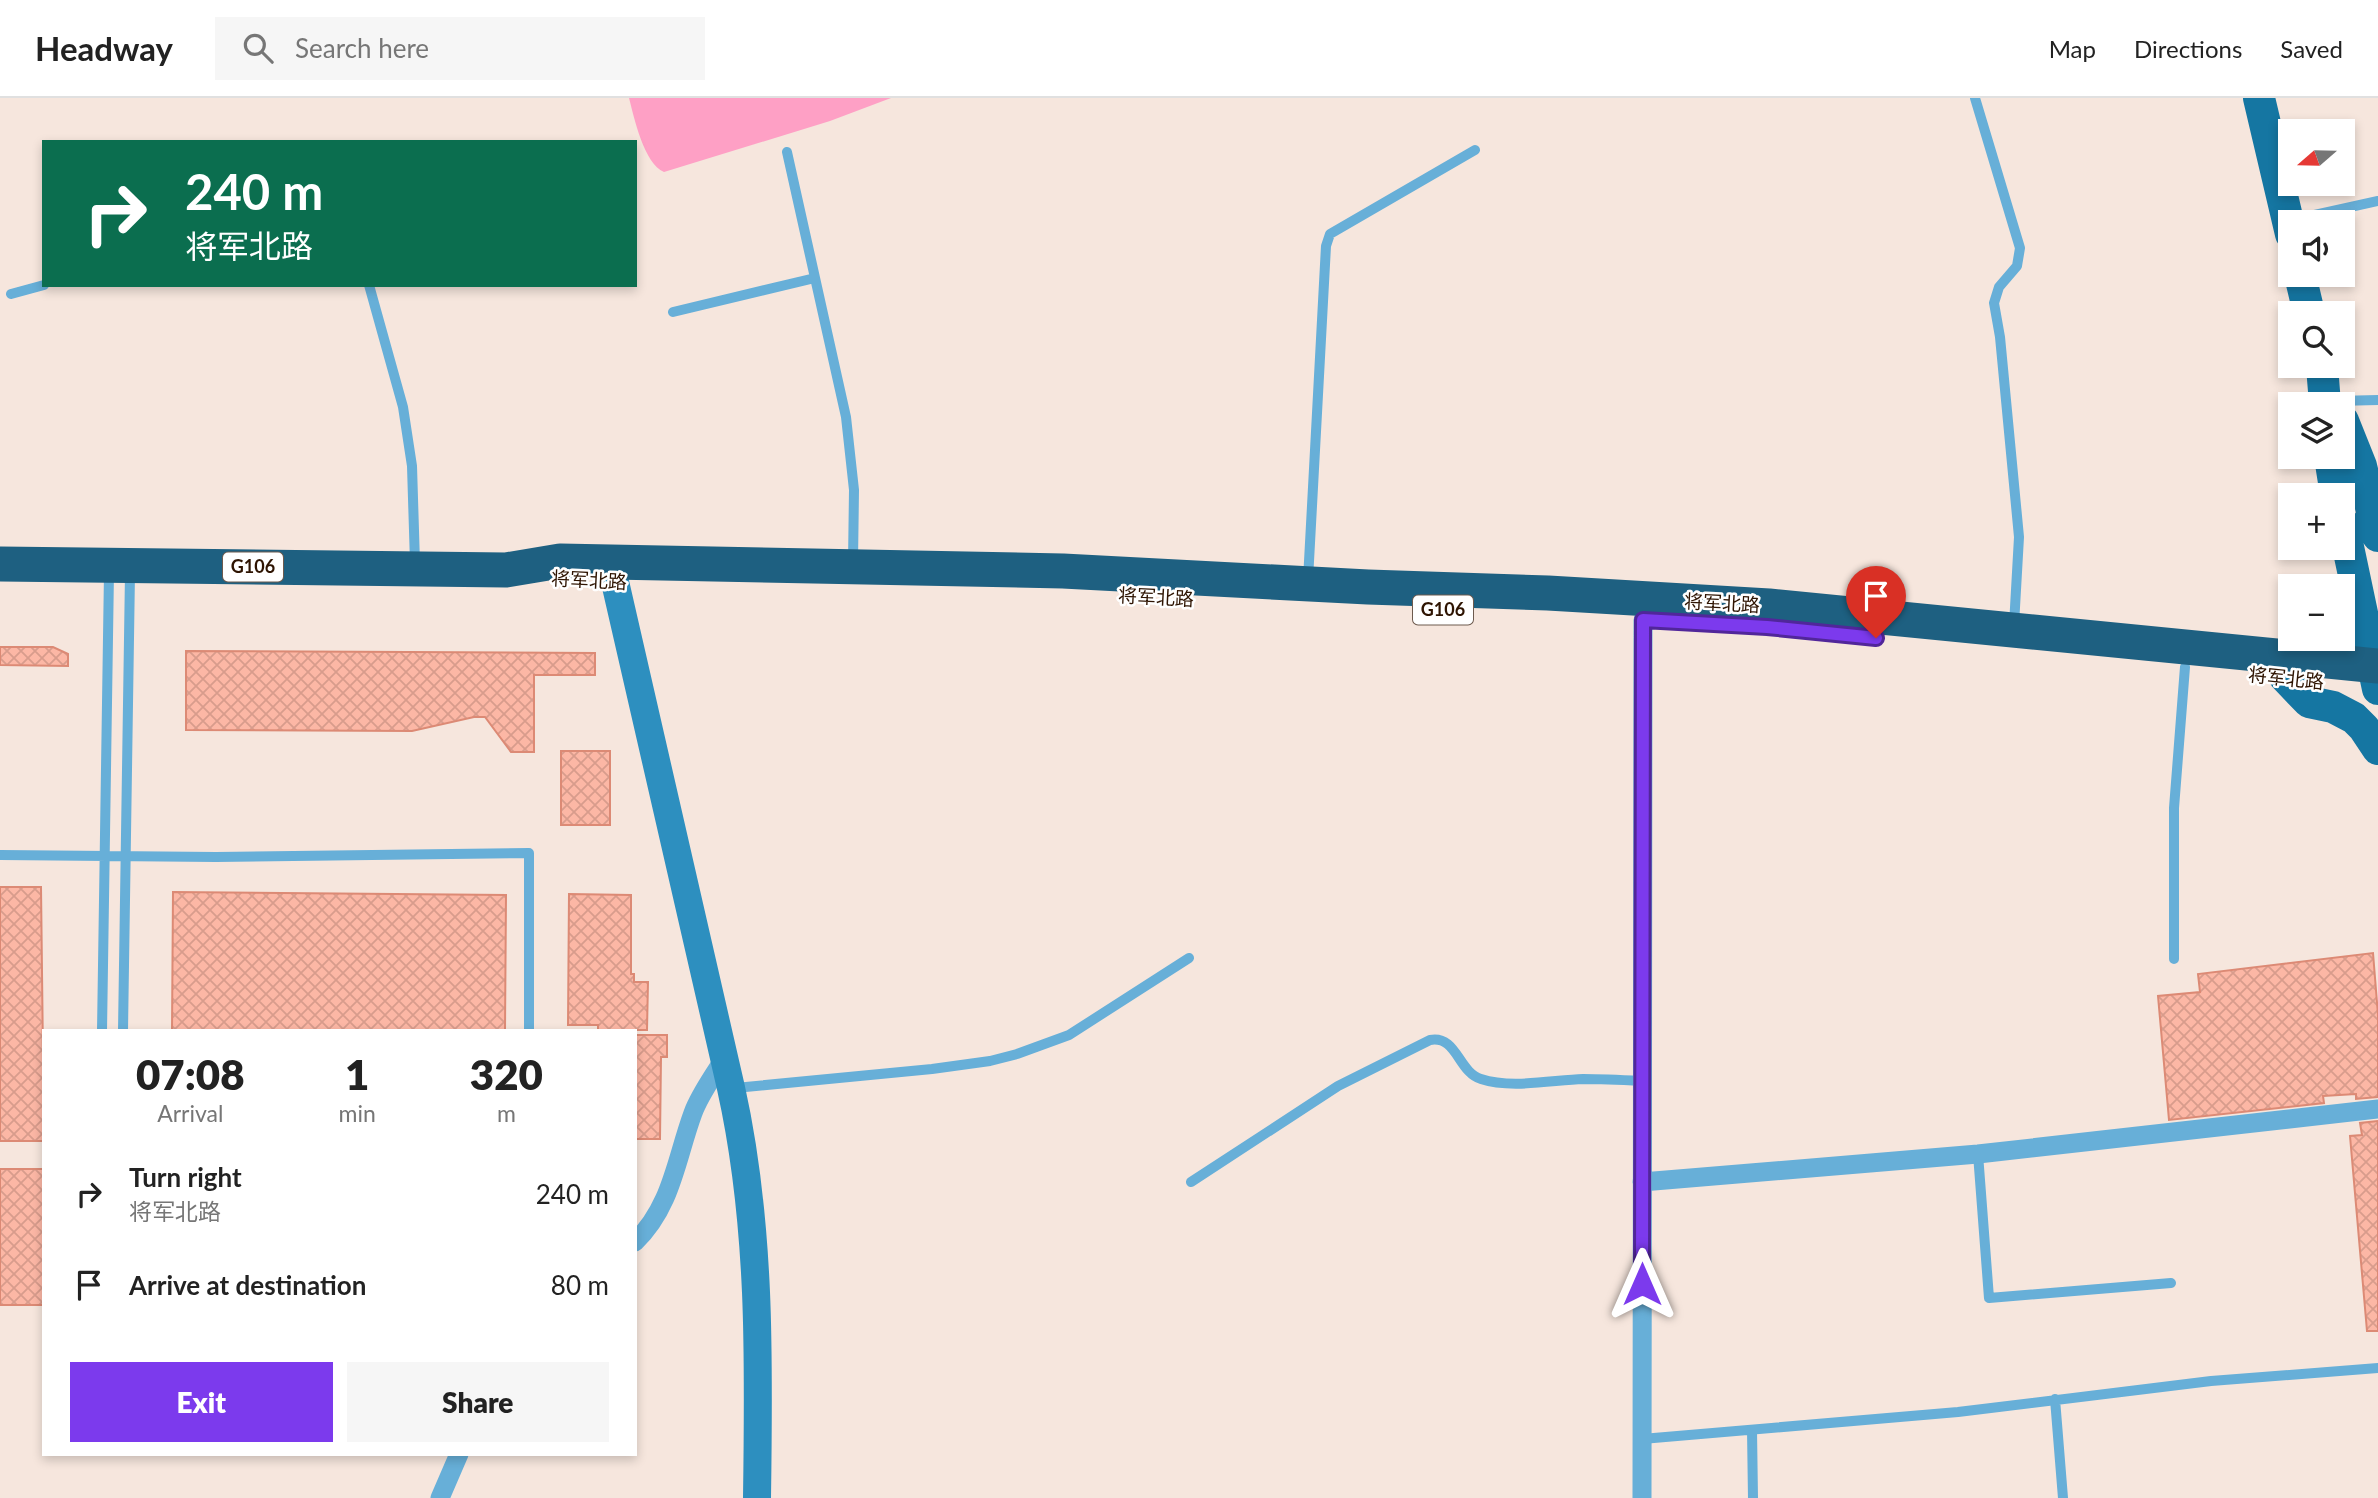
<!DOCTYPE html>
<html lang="en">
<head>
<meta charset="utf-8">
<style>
  :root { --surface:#fff; --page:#f6f6f6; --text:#222; --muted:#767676; --line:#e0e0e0; --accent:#7c3aed }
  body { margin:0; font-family:Lato,"Noto Sans SC",sans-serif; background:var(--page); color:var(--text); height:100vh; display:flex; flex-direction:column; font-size:26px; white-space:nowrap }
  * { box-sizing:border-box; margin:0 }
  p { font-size:23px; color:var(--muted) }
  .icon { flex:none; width:38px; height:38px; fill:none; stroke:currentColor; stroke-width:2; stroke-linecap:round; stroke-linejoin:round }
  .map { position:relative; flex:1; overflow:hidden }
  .side { position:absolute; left:42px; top:931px; width:595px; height:427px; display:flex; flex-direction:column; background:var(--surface); border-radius:0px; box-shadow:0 4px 10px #0003 }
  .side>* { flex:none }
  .top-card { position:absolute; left:42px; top:42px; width:595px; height:147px; border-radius:0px; box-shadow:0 4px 10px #0003; background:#0b6e4f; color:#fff; overflow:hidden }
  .needle { width:46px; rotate:250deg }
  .controls { position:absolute; left:2278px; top:21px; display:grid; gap:14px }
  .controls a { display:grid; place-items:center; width:77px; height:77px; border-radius:0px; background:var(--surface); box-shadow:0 4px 10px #0003; font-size:35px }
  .pin { position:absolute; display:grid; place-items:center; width:60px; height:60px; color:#fff; margin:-72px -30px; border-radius:50% 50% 50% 0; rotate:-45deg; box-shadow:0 0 7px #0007 }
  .pin .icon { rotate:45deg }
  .me { position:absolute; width:77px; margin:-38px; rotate:0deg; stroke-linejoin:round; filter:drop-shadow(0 0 5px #0008) }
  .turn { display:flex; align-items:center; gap:24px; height:147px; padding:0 28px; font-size:32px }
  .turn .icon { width:91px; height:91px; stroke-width:2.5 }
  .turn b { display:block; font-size:49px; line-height:60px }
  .eta { display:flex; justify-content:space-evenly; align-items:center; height:119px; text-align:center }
  .eta b { font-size:42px; font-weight:800; line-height:49px }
  .button { display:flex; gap:14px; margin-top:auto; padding:14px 28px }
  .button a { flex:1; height:80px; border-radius:0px; background:var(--accent); color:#fff; font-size:28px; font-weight:800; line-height:80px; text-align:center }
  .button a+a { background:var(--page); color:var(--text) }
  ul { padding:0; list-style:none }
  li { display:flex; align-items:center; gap:21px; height:91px; padding:0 28px }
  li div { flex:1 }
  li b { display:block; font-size:26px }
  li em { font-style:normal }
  header { display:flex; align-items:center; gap:42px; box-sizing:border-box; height:98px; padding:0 35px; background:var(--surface); border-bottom:2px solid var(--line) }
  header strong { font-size:33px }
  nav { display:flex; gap:38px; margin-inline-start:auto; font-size:24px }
  .search { width:490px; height:63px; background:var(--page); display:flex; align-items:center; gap:18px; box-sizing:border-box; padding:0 24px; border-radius:0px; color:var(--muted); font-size:26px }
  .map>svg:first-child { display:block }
  .water { fill:#fea0c5 }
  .building { fill:url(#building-cross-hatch); stroke:#dc8a75; stroke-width:2 }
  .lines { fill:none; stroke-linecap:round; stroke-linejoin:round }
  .lane { stroke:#67afd8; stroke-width:10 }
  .street { stroke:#67afd8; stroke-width:19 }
  .secondary { stroke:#2d8fbf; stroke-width:28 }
  .primary { stroke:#1576a2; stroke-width:32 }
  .highway { stroke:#1e6081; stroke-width:35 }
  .route-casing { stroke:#51269a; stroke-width:18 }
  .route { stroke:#7c3aed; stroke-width:12 }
  .labels { text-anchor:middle; stroke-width:5; stroke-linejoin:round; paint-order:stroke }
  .shield { fill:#fff; stroke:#6d5a4e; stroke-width:2 }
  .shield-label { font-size:18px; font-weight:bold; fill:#2e1402 }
  .street-label { font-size:19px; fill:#2e1402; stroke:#fff }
</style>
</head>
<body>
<header>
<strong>Headway</strong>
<div class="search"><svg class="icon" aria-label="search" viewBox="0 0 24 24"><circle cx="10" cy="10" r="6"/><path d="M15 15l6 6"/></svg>Search here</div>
<nav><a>Map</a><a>Directions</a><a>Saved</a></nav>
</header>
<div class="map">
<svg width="2378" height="1400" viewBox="0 0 2378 1400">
  <defs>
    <pattern id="building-cross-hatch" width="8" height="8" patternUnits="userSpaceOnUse" patternTransform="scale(1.75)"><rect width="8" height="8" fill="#fcb7a5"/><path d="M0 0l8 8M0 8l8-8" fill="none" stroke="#d89c8c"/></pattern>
  </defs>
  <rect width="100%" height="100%" fill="#f6e6dd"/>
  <!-- water -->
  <path class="water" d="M 629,0 L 891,0 L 830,23 L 664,74 C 644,66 634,19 629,0 Z"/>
  <!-- building -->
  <path class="building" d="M 0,549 L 53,549 L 68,556 L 68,568 L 0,567 Z
    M 186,553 L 595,555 L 595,577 L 534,577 L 534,654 L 511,654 L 485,619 L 474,619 L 412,633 L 186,632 Z
    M 561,653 L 610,653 L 610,727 L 561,727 Z
    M 0,789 L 41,789 L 44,1043 L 0,1043 Z
    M 173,794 L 506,797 L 505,933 L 172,933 Z
    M 569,796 L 631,797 L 631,876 L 634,876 L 634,884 L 648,884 L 647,932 L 598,932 L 598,927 L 568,927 Z
    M 2373,855 L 2378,917 L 2378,999 L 2356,1001 L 2356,996 L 2323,998 L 2324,1005 L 2169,1022 L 2158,898 L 2200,894 L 2198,876 Z
    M 635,937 L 667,937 L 667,959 L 661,959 L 660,1041 L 635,1041 Z
    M 2378,1023 L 2378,1233 L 2367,1233 L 2350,1038 L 2362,1037 L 2360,1025 Z
    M 0,1071 L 44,1071 L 44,1207 L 0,1207 Z"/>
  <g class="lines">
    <!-- lane -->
    <path class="lane" d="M 1975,0 L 2020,150 L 2017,168 L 1999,189 L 1994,205 L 2000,239 L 2019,439 L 2014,527
      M 787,54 L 846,319 L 854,392 L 853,464
      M 2292,122 L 2378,103
      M 369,187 L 403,309 L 412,368 L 415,465
      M 11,196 L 44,187
      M 673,214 L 815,180
      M 2336,303 L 2378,302
      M 1308,482 L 1326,148 L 1330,136 L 1475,52
      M 0,757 L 216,759 L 529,755 L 529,933
      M 2174,861 L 2174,710 L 2185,569
      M 102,933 L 109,474
      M 123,933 L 130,475
      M 735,990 L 932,971 L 990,963 L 1017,956 L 1069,937 L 1189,860
      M 1978,1056 L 1989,1200 L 2171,1185
      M 1191,1084 L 1338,988 L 1430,942 C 1457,937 1458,974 1481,981 C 1511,991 1553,982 1583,981 C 1603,981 1623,982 1642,983
      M 2055,1301 L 2063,1400
      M 1752,1332 L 1753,1400
      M 1642,1341 L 1958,1314 L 2211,1283 L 2378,1270"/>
    <!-- street -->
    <path class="street" d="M 1642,1084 L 1978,1056 L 2378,1011
      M 635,1144 C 672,1108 676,1061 693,1015 C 700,996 713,979 723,962
      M 440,1400 L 459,1356
      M 1642,1400 L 1643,522"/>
    <!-- secondary -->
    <path class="secondary" d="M 615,484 L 731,990 C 761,1125 759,1263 757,1400"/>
    <!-- primary -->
    <path class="primary" d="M 2259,0 L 2291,136
      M 2300,177 L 2309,215
      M 2322,268 L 2325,306
      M 2343,323 L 2361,368 L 2378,438
      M 2330,359 L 2336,397
      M 2343,425 L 2378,591
      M 2285,579 L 2309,604 L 2333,609 L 2354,620 L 2364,630 L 2378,651"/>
    <!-- highway -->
    <path class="highway" d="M 0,466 L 506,472 L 560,463 L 1063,473 L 1368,489 L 1548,495 L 1769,508 L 2378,568"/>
  </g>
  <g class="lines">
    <defs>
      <path id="route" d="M 1642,1186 L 1643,522 L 1767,529 L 1876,540"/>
    </defs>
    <!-- route casing -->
    <use href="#route" class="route-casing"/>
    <!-- route -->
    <use href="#route" class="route"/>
  </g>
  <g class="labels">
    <!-- shield labels -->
    <g class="shield">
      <rect x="223" y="454.5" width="60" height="29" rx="5"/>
      <rect x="1413" y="497.5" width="60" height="29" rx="5"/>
    </g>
    <g class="shield-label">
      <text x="253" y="475">G106</text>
      <text x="1443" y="518">G106</text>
    </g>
    <!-- street labels -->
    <g class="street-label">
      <text transform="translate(589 482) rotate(3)" y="7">将军北路</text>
      <text transform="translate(1156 499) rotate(3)" y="7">将军北路</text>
      <text transform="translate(1722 505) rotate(3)" y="7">将军北路</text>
      <text transform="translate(2286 580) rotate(6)" y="7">将军北路</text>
    </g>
  </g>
</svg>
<div class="controls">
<a><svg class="needle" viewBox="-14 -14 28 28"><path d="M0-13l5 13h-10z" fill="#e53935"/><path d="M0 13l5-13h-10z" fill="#767676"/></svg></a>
<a><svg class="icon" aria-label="sound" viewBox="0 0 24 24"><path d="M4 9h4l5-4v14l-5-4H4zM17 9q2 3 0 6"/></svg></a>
<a><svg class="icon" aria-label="search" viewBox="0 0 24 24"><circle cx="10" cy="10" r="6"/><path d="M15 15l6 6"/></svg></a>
<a><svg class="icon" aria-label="layers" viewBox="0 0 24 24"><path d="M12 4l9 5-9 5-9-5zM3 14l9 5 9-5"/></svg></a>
<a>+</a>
<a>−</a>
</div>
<div class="pin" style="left:1876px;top:540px;background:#d93025"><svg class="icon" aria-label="arrive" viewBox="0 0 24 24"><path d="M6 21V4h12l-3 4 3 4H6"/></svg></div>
<svg class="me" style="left:1642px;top:1186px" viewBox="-20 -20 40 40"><path d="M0-17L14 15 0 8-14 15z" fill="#7c3aed" stroke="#fff" stroke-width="4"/></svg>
<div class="top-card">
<div class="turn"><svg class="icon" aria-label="right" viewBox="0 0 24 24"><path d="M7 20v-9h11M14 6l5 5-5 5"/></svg><div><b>240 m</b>将军北路</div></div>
</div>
<section class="side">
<div class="eta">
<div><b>07:08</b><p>Arrival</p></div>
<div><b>1</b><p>min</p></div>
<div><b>320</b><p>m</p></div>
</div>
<ul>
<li><svg class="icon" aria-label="right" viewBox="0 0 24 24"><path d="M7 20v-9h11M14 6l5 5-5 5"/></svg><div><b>Turn right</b><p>将军北路</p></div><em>240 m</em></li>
<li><svg class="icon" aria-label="arrive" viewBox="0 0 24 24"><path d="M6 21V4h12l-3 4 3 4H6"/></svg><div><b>Arrive at destination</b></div><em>80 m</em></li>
</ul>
<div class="button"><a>Exit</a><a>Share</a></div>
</section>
</div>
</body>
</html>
